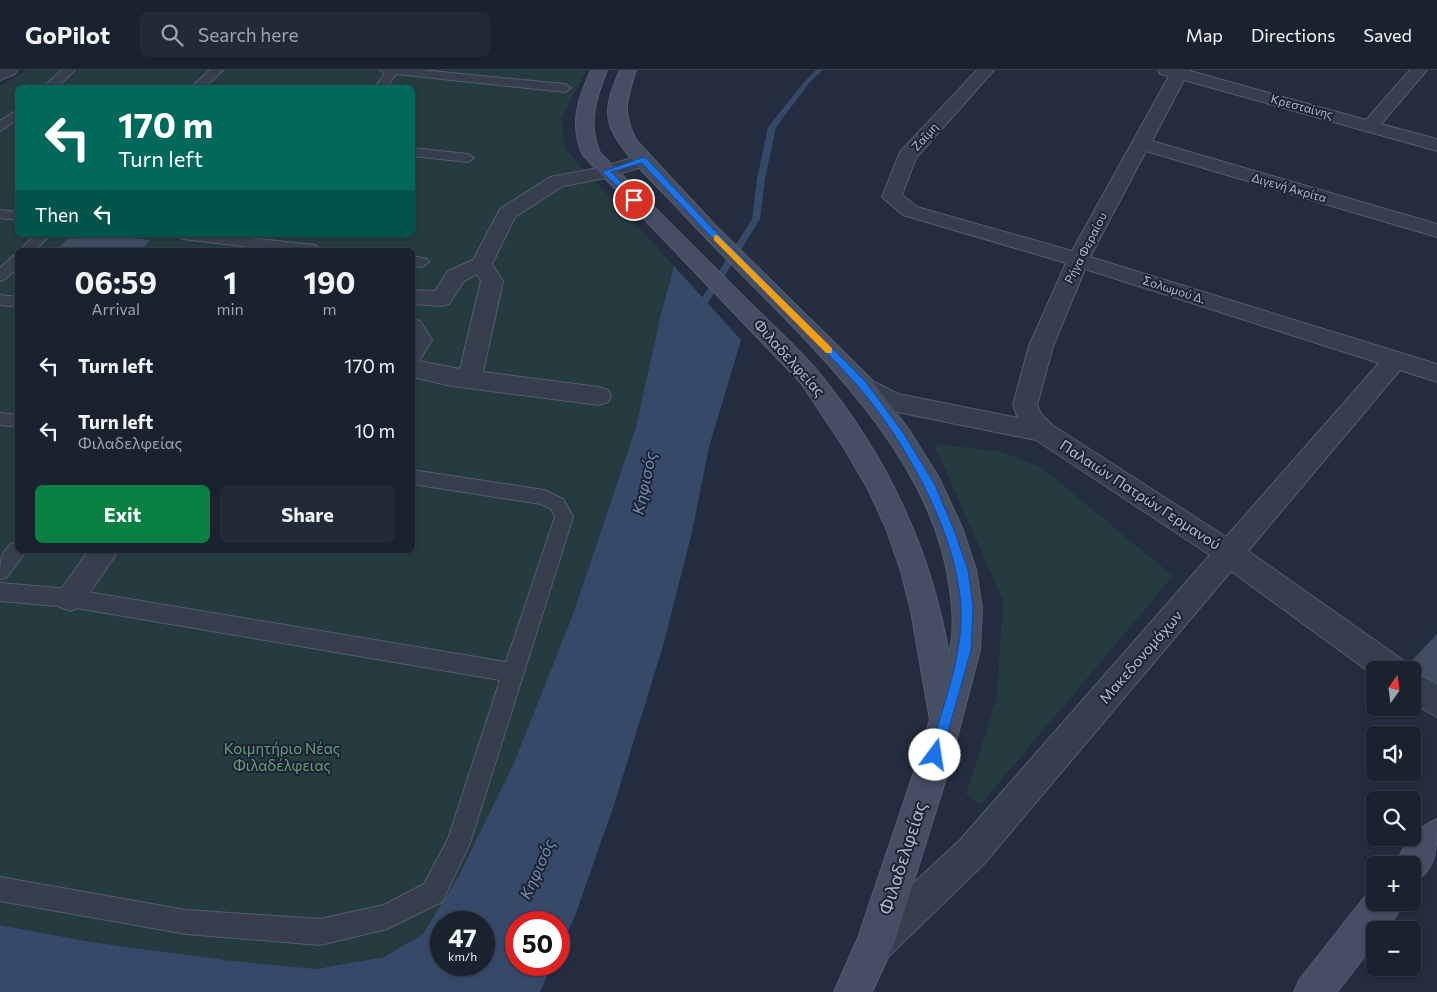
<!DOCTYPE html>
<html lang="en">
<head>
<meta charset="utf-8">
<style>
  :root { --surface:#1a222f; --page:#232a37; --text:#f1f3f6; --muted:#9fa4aa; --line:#383f4b; --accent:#0b8043 }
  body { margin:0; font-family:Commissioner,sans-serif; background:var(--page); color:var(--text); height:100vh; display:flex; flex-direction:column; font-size:19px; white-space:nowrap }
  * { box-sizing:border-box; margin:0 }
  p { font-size:16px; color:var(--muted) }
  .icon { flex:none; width:28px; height:28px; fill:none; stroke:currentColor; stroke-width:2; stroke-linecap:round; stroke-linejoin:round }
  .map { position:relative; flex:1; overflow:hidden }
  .side { position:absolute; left:15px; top:178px; width:400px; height:305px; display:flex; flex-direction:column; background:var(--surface); border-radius:8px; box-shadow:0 1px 4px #0004,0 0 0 1px var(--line) }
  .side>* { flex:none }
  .guide { position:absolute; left:15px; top:15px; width:400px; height:152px; border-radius:8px; box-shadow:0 1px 4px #0004,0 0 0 1px var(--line); background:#00695c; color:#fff; overflow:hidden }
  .needle { width:32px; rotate:14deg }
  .tools { position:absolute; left:1366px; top:591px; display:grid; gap:10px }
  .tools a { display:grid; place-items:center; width:55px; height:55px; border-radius:8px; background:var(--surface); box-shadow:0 1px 4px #0004,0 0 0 1px var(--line); font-size:25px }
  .speed { position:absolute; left:430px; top:841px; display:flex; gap:10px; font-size:25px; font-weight:700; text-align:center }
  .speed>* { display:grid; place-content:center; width:65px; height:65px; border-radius:50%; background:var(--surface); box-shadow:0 1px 4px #0004,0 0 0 1px var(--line); line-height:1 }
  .speed small { font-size:12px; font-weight:400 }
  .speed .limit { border:8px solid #d22; background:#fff; color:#111 }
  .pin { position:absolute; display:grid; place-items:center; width:42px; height:42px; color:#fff; margin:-21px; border:2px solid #fff; border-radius:50%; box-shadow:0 1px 5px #0007 }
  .me { position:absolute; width:55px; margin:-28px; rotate:14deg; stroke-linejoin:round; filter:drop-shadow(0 0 4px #0008) }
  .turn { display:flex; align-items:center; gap:18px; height:105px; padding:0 20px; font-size:22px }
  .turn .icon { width:65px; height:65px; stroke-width:2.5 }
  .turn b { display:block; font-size:35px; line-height:42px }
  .then { display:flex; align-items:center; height:48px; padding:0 20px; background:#0003; gap:10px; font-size:19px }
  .eta { display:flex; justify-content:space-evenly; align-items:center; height:85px; text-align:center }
  .eta b { font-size:30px; font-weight:700; line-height:35px }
  .action { display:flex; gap:10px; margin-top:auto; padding:10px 20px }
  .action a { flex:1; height:58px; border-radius:8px; background:var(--accent); color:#fff; font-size:20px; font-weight:700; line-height:58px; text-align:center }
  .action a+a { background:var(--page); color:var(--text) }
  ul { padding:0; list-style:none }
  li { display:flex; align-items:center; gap:15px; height:65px; padding:0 20px }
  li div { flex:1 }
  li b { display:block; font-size:19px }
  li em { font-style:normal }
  header { display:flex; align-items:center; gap:30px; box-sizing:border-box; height:70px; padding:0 25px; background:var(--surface); border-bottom:1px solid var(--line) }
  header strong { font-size:24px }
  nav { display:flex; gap:28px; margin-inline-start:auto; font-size:18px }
  .search { width:350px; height:45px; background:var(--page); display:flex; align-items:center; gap:12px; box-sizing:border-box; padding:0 18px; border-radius:8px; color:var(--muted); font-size:19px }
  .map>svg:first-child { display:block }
  .green { fill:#253b40; fill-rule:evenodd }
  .water { fill:#374969; fill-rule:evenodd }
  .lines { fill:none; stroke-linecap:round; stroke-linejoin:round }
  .stream { fill:#374969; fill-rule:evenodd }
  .building { fill:#414c61 }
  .lane-casing { stroke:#555d6d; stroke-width:2 }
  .street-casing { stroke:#555d6d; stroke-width:2 }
  .secondary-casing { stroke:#555d6d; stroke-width:2 }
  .lane { fill:#373f4f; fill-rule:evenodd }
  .street { fill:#373f4f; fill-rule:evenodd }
  .secondary { fill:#454e62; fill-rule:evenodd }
  .route { fill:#1a73e8; stroke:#114b97 }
  .slow { fill:#f59e0b }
  .labels { text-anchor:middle; stroke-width:4; stroke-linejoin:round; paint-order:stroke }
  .far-street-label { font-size:12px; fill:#b3baca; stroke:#1c2434 }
  .street-label { font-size:15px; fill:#b3baca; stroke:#1c2434 }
  .park-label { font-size:15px; fill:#699c78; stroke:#1c2434 }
  .water-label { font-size:16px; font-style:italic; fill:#798eb2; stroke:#1c2434 }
  .near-street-label { font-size:18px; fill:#b3baca; stroke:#1c2434 }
</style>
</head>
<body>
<header>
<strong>GoPilot</strong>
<div class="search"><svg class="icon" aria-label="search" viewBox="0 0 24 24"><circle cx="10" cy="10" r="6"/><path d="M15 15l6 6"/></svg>Search here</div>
<nav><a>Map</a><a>Directions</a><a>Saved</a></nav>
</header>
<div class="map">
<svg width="1437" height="922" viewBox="0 0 1437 922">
  <rect width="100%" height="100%" fill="#232d3f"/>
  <!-- green -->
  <path class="green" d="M 27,0 L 587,0 L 561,48 L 565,79 L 674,196 L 661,244 L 636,357 L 572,547 L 513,695 L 458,807 L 423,864 L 384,887 L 316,899 L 224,890 L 91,872 L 0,855 L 0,16 ZM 18,18 L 412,18 L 412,165 L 18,165 ZM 18,180 L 412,180 L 412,480 L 18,480 Z
    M 934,374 L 999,381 L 1041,397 L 1173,506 L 981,734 L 966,724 L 997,627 L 1003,530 Z"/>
  <!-- water -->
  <path class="water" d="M 674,196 L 741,270 L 709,377 L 692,462 L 663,576 L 614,735 L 575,846 L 559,881 L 559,852 L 516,852 L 516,895 L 552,895 L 540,922 L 0,922 L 0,855 L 91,872 L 224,890 L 316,899 L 384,887 L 423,864 L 458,807 L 513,695 L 572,547 L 636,357 L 661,244 ZM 441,852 L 484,852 L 484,895 L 441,895 Z"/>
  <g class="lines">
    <!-- stream -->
    <path class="stream" d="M 816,0 L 823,0 L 810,12 L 776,57 L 765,109 L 760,149 L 701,244 L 695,244 L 693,242 L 752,149 L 757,109 L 768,57 L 806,10 Z"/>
  </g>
  <!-- building -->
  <path class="building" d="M 81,165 L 109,165 L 150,170 L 141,180 L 56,180 L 69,168 L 77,169 Z
    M 1437,564 L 1437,626 L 1412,607 L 1412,600 L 1403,600 Z"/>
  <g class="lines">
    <defs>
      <path id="lane" d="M 62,0 L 75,0 L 56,18 L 42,18 Z
        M 210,0 L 223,0 L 204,18 L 190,18 Z
        M 380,0 L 421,0 L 565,14 L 571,18 L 565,22 L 396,4 L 386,18 L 374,18 L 385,3 Z
        M 18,39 L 18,49 L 0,61 L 0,51 Z
        M 412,78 L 468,84 L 474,88 L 468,92 L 412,86 Z
        M 0,140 L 18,142 L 18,150 L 0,148 Z
        M 35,165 L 50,165 L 35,180 L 20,180 Z
        M 176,165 L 222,165 L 315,175 L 322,180 L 275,180 L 183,169 Z
        M 18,184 L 18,198 L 5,209 L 0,211 L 0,198 L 13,186 Z
        M 412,186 L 427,189 L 429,192 L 422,197 L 412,196 Z
        M 0,225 L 18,227 L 18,237 L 0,235 Z
        M 0,343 L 18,345 L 18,357 L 0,355 Z
        M 412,400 L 544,420 L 563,429 L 573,447 L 470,773 L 442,832 L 387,859 L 320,875 L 186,864 L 0,831 L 0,807 L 186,840 L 320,849 L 384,835 L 424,814 L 448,769 L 500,610 L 70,537 L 0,531 L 0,513 L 70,519 L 506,592 L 555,447 L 551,439 L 541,434 L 412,414 Z
        M 18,471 L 18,480 L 27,480 L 7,507 L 0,509 C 0,493 0,477 18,471 Z"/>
      <path id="street" d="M 0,0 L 17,0 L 15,4 L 0,10 Z
        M 977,0 L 994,0 L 916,88 L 902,125 L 917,137 L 1072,181 L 1169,6 L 1160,4 L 1158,0 L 1191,0 L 1190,1 L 1366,50 L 1410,0 L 1427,0 L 1381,54 L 1437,69 L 1437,81 L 1184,10 L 1152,71 L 1437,154 L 1437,167 L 1146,81 L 1090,187 L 1437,294 L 1437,312 L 1400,300 L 1248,481 L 1403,590 L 1407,600 L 1375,600 L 1375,606 L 1231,501 L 984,794 L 888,887 L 875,893 L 862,887 L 856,874 L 862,861 L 960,770 L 1210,485 L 1036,370 L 892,341 L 852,320 L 849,314 L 852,308 L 861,305 L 898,324 L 1018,348 L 1013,335 L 1029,276 L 1066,193 L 903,145 L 882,127 L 900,82 ZM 1085,199 L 1379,293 L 1226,467 L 1052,355 L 1041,344 L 1037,335 L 1053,276 Z
        M 644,84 L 651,86 L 653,90 L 651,94 L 606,108 L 563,116 L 515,147 L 492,194 L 503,211 L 483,302 L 599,317 L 608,320 L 611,326 L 608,332 L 599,335 L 452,316 L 412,307 L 412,249 L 420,251 L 432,270 L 419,291 L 460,299 L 481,211 L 477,204 L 464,211 L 449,234 L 441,236 L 412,234 L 412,220 L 435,221 L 448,201 L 473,190 L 500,139 L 550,107 L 603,97 Z
        M 89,480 L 119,480 L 80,537 L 70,541 L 60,537 L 55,528 Z
        M 1412,601 L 1437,614 L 1437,647 L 1412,633 Z"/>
      <path id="secondary" d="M 591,0 L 607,0 C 596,27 587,54 600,83 C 649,132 698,181 747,230 C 771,254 798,277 819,303 C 887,387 930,477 949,584 C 954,565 953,540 950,520 C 932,366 774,245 676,136 C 657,116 618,80 610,55 C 604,36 613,18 620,0 L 636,0 C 627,29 621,41 636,70 L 713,153 L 870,308 L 909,360 L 939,408 L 963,460 L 976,500 L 982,538 L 980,580 L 948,702 L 894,874 L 872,922 L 834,922 L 858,868 L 914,702 L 930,650 L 911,541 L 901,501 L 886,458 L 867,417 L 843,376 L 801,313 L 583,85 C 569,55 578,29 591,0 Z
        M 1437,749 C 1437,778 1437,800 1412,813 L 1412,795 L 1395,795 C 1403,776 1418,757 1437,749 Z
        M 1375,818 L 1375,832 L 1402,832 L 1397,845 L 1385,860 L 1375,860 L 1375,873 L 1337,922 L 1294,922 L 1300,909 L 1371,819 Z"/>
    </defs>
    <!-- lane casing -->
    <use href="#lane" class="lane-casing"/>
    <!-- street casing -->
    <use href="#street" class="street-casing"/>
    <!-- secondary casing -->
    <use href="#secondary" class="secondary-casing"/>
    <!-- lane -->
    <use href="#lane" class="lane"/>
    <!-- street -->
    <use href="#street" class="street"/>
    <!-- secondary -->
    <use href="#secondary" class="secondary"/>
  </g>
  <!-- route -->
  <path class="route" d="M 641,88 L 646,88 L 709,155 L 865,311 L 904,364 L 935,415 L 954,460 L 968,500 L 973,538 L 971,580 L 940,690 L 935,692 L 931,690 L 929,685 C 942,638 963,588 961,538 C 958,465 905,370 857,315 C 827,281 792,249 759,216 C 719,175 680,134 642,93 L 611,102 L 637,128 L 638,130 L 634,132 L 602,102 Z"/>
  <!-- slow -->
  <path class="slow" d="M 717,165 L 832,278 L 832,283 L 826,283 L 714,170 L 714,166 Z"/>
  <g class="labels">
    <!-- far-street labels -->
    <g class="far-street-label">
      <text transform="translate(1302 37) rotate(15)" y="4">Κρεσταίνης</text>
      <text transform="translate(925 67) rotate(-48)" y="4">Ζαΐμη</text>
      <text transform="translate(1289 118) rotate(16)" y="4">Διγενή Ακρίτα</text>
      <text transform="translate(1086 178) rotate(-63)" y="4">Ρήγα Φεραίου</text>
      <text transform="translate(1174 220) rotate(18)" y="4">Σολωμού Δ.</text>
    </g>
    <!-- street labels -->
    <g class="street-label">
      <text transform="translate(789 288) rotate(48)" y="5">Φιλαδελφείας</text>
      <text transform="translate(1140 425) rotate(33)" y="5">Παλαιών Πατρών Γερμανού</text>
      <text transform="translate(1141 587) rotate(-49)" y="5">Μακεδονομάχων</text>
    </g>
    <!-- park labels -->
    <g class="park-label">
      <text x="282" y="684">Κοιμητήριο Νέας<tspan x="282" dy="17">Φιλαδέλφειας</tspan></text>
    </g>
    <!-- water labels -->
    <g class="water-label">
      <text transform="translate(644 413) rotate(-78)" y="6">Κηφισός</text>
      <text transform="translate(537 799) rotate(-66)" y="6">Κηφισός</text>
    </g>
    <!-- near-street labels -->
    <g class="near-street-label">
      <text transform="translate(903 788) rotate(-72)" y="6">Φιλαδελφείας</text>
    </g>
  </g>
</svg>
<div class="tools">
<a><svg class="needle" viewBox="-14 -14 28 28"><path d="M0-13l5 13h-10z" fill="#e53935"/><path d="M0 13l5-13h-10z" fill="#9fa4aa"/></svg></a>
<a><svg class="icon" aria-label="sound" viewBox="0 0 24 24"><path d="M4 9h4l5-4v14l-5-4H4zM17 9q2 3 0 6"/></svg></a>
<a><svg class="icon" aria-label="search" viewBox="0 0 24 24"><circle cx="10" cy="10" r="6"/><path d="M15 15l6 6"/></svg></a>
<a>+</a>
<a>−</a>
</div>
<div class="speed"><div>47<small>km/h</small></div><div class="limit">50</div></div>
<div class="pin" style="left:634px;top:130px;background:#d93025"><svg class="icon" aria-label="arrive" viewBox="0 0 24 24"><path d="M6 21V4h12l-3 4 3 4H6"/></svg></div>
<svg class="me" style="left:935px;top:685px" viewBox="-20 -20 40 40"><circle r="19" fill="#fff"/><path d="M0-13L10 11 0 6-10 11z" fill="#1a73e8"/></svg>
<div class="guide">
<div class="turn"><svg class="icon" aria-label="left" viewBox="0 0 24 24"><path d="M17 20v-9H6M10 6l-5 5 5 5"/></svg><div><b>170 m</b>Turn left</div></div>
<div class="then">Then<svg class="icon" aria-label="left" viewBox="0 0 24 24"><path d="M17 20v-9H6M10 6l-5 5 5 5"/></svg></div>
</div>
<section class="side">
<div class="eta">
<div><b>06:59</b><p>Arrival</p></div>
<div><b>1</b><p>min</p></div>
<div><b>190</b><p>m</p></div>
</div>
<ul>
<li><svg class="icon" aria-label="left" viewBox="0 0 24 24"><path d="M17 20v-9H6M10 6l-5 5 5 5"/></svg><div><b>Turn left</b></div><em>170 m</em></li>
<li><svg class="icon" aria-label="left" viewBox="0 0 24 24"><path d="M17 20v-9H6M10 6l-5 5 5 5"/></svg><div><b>Turn left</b><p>Φιλαδελφείας</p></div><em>10 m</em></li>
</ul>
<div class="action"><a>Exit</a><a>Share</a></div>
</section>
</div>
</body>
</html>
